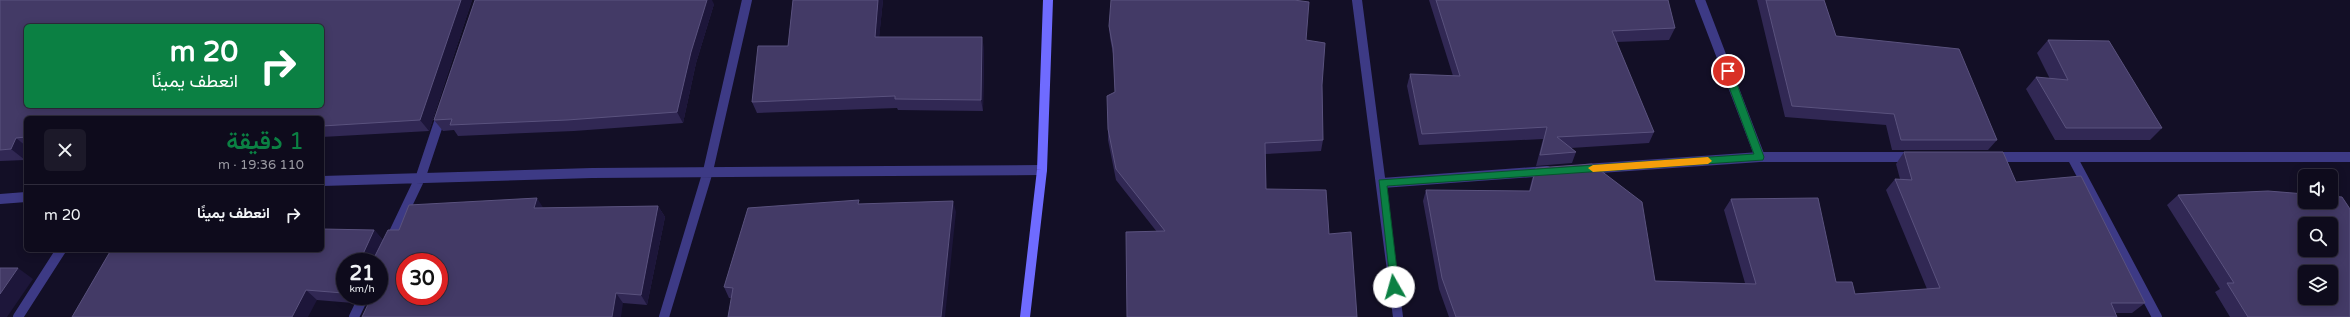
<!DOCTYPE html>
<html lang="ar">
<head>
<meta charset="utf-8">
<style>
  :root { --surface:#0e0b1c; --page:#1c1929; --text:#f1f3f6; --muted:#9b9ba3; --line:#2e2b3b; --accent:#0b8043 }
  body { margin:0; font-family:"Varela Round",Vazirmatn,sans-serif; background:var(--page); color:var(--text); direction:rtl; height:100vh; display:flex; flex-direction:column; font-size:15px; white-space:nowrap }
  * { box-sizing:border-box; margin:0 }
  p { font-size:13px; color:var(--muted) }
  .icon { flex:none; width:22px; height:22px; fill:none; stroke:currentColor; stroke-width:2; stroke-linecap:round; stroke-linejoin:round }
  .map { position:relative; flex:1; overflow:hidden; direction:ltr }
  .panel { position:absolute; left:24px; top:116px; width:300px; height:136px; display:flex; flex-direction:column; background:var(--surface); border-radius:6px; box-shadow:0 2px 10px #0003,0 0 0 1px var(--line); direction:rtl }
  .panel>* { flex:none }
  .top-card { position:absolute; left:24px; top:24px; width:300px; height:84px; border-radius:6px; box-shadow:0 2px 10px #0003,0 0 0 1px var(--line); direction:rtl; background:#0b8043; color:#fff; overflow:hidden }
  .fabs { position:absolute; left:2298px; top:169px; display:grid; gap:8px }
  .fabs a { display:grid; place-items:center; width:40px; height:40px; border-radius:6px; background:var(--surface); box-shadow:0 2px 10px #0003,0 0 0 1px var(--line); font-size:20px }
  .speed { position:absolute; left:336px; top:253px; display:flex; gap:8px; font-size:20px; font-weight:700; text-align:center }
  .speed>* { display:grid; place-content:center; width:52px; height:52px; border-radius:50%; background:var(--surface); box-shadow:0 2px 10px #0003,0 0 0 1px var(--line); line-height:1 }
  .speed small { font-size:10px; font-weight:400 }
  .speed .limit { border:6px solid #d22; background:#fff; color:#111 }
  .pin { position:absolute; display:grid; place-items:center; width:34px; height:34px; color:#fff; margin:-17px; border:2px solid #fff; border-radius:50%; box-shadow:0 1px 4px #0007 }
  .me { position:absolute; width:44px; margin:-22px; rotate:353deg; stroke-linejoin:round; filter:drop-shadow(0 0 3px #0008) }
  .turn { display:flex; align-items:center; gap:14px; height:84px; padding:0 20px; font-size:18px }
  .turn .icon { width:52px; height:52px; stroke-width:2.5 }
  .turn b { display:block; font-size:28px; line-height:34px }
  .round { display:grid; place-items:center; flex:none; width:42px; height:42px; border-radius:6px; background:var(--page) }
  .summary { display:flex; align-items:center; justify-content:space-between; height:68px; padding:0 20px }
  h1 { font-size:24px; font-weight:600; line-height:30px; color:var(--accent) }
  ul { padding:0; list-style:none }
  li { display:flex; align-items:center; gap:12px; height:60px; padding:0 20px; border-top:1px solid var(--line) }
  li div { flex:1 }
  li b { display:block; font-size:15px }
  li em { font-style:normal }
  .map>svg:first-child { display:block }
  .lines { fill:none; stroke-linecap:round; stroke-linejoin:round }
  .street { stroke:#3d3a85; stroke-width:10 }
  .secondary { stroke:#6f6bff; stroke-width:10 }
  .wall { fill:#312854 }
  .shaded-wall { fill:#1d163a }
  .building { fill:#433a66; stroke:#5a527e; fill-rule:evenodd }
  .route { fill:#0b8043; stroke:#07532c }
  .slow { fill:#f59e0b }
</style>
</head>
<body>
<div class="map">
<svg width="2350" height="317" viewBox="0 0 2350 317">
  <rect width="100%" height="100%" fill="#130f26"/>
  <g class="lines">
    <!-- street -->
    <path class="street" d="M 1357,0 L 1398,317
      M 1700,0 L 1760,157
      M 1993,157 L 2350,157
      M 2072,157 L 2157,317
      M 1585,169 L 1760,157 L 1913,157
      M 322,181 L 592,173 L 1042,170
      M 1382,183 L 1547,171
      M 0,199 L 26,197
      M 379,264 L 421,176 L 442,113
      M 18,317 L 61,250
      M 354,317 L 364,296
      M 664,317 L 708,171 L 747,0"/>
    <!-- secondary -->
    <path class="secondary" d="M 1025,317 L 1042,170 L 1048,0"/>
  </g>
  <!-- wall -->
  <path class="wall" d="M 0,0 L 472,0 L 429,131 L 322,137 L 322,118 L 26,118 L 26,157 L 25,160 L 0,161 Z
    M 793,0 L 883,0 L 879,37 L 984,48 L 983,111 L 898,110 L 897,108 L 757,113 L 752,102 L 788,46 Z
    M 1429,0 L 1668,0 L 1675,28 L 1669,40 L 1616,42 L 1654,132 L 1649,143 L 1571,148 L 1576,152 L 1572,163 L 1536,166 L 1543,139 L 1419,145 L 1407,86 L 1410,74 L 1453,76 Z
    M 1757,0 L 1824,0 L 1836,36 L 1997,140 L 1988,150 L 1892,150 L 1886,125 L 1785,117 Z
    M 714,4 L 696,63 L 683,123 L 574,131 L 458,136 L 454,130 L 443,131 L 434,120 Z
    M 1109,26 L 1306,40 L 1322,85 L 1323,140 L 1321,151 L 1265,154 L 1266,189 L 1329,234 L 1357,317 L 1157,232 L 1116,180 L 1108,140 L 1108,129 L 1115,92 L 1114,59 L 1110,38 Z
    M 2048,40 L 2162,128 L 2150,140 L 2055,140 L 2026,89 L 2036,77 L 2050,79 L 2037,53 Z
    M 1904,152 L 2016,182 L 2145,303 L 2132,313 L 2115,313 L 2117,317 L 1449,317 L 1439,289 L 1423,201 L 1426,190 L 1529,191 L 1532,179 L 1536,168 L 1655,281 L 1745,283 L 1724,210 L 1731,199 L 1836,282 L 1855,294 L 1927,289 L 1886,190 L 1895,179 L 1900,179 L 1896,164 Z
    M 2178,195 L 2350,317 L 2230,317 L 2215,292 L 2220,289 L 2167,205 Z
    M 860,204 L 956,212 L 731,298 L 729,298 L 724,287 Z
    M 658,206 L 665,217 L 647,305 L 623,303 L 367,304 L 359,296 L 379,296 L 345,262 L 345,296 L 357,296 L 353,303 L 317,300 L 72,317 L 374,230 L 383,240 L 399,230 L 544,208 Z"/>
  <!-- shaded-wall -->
  <path class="shaded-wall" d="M 461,0 L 472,0 L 429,131 L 420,120 Z
    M 707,0 L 712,0 L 714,4 L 696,63 L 683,123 L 677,112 L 691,52 Z
    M 878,0 L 883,0 L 878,49 L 875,37 Z
    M 982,37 L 984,48 L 983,111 L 981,100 Z
    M 16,138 L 26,146 L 26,157 L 25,160 L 11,149 Z
    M 537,198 L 544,209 L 534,208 Z
    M 953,201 L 956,212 L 945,317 L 941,317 Z
    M 658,206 L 665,217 L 647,305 L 641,295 Z
    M 374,230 L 383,240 L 373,262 L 364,258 L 363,254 Z
    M 18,268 L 33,279 L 7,317 L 0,317 L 0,294 Z
    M 306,290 L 317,300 L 308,317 L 292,317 Z
    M 616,293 L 623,303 L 621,317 L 612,317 Z
    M 346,296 L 357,296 L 353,303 Z"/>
  <!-- building -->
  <path class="building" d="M 0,0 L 461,0 L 420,120 L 322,126 L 322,118 L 26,118 L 26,137 L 16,138 L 11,149 L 0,150 ZM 26,26 L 322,26 L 322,106 L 26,106 Z
    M 475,0 L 707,0 L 691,52 L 677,112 L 567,120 L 450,125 L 452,119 L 434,120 Z
    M 793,0 L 878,0 L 875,37 L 982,37 L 981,100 L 895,99 L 895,96 L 752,102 L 758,46 L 788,46 Z
    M 1111,0 L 1294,0 L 1309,2 L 1306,40 L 1325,43 L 1322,85 L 1323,140 L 1265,143 L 1266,189 L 1326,190 L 1329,234 L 1351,232 L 1357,317 L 1127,317 L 1126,232 L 1165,231 L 1116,169 L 1108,129 L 1107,96 L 1115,92 L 1113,48 L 1109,26 Z
    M 1436,0 L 1668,0 L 1675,28 L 1612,31 L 1654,132 L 1557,137 L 1576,152 L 1540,155 L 1547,127 L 1422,134 L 1410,74 L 1460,76 Z
    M 1766,0 L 1824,0 L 1836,36 L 1959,49 L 1997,140 L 1901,140 L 1894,114 L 1792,106 Z
    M 2048,40 L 2109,41 L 2162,128 L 2066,128 L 2036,77 L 2068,80 Z
    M 1904,152 L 2003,152 L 2016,182 L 2081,176 L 2145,303 L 2111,303 L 2117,317 L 1456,317 L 1442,278 L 1426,190 L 1530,191 L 1536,168 L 1592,164 L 1642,202 L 1655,281 L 1756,284 L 1731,199 L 1818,198 L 1836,282 L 1852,282 L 1855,294 L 1940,288 L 1895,179 L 1912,180 Z
    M 2268,191 L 2305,194 L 2305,202 L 2331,202 L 2331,196 L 2342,197 L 2350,209 L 2350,317 L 2248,317 L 2227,283 L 2234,283 L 2178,195 ZM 2305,224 L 2331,224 L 2331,250 L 2305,250 ZM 2305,272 L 2331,272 L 2331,298 L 2305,298 Z
    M 537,198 L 534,208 L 658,206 L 641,295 L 616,293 L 612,317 L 362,317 L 372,296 L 379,296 L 379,262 L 345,262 L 345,289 L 343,293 L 306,290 L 292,317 L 72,317 L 111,250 L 322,250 L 322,229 L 374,230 L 363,254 L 364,258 L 369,260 L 375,256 L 388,230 L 399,230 L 409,205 ZM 405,262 L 439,262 L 439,296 L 405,296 Z
    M 859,200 L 858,204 L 953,201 L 941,317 L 728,317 L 733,288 L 724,287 L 748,208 Z
    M 0,268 L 18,268 L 0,294 Z"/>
  <!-- route -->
  <path class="route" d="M 1728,68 L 1732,71 L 1764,157 L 1763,160 L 1387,186 L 1399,287 L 1398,290 L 1391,290 L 1379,180 L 1754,154 L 1723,71 Z"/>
  <!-- slow -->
  <path class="slow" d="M 1708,157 L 1712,161 L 1708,164 L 1593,172 L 1588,168 L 1593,165 Z"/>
</svg>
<div class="fabs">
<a><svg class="icon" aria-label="sound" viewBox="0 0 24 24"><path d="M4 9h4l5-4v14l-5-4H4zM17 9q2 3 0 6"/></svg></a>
<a><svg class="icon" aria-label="search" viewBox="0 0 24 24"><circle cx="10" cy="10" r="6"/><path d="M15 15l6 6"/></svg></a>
<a><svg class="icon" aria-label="layers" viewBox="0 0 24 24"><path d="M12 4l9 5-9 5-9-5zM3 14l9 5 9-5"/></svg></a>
</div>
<div class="speed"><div>21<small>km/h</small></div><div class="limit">30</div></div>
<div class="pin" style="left:1728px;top:71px;background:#d93025"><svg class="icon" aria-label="arrive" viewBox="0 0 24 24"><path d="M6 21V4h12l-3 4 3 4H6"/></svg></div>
<svg class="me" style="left:1394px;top:287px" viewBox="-20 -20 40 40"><circle r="19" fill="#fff"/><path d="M0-13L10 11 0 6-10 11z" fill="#0b8043"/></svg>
<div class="top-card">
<div class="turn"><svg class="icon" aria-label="right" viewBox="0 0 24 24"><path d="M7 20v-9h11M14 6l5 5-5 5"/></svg><div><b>20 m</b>انعطف يمينًا</div></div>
</div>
<section class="panel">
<div class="summary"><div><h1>1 دقيقة</h1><p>110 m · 19:36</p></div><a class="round"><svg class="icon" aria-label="close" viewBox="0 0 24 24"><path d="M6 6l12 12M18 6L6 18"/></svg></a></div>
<ul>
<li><svg class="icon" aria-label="right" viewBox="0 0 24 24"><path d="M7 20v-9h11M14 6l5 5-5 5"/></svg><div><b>انعطف يمينًا</b></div><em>20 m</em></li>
</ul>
</section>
</div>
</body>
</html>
